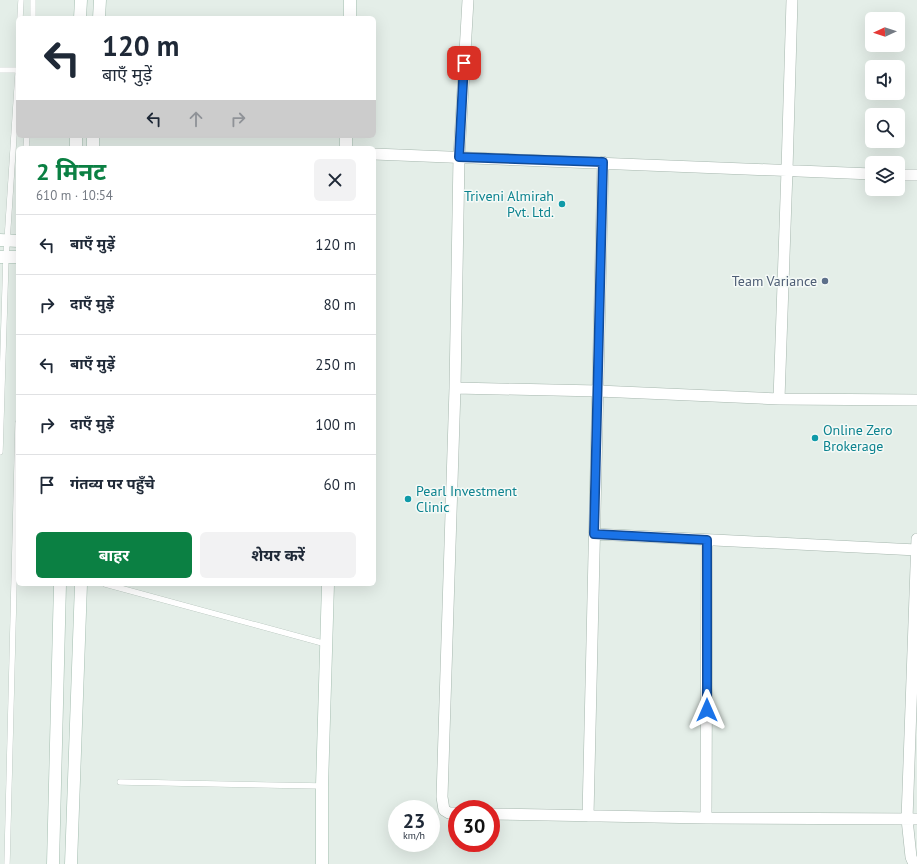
<!DOCTYPE html>
<html lang="hi">
<head>
<meta charset="utf-8">
<style>
  :root { --surface:#fff; --page:#f2f2f3; --text:#1f2937; --muted:#747a83; --line:#e0e1e3; --accent:#0b8043 }
  body { margin:0; font-family:"PT Sans","Noto Sans Devanagari",sans-serif; background:var(--page); color:var(--text); height:100vh; display:flex; flex-direction:column; font-size:15px; white-space:nowrap }
  * { box-sizing:border-box; margin:0 }
  p { font-size:13px; color:var(--muted) }
  .icon { flex:none; width:22px; height:22px; fill:none; stroke:currentColor; stroke-width:2; stroke-linecap:round; stroke-linejoin:round }
  .map { position:relative; flex:1; overflow:hidden }
  .drawer { position:absolute; left:16px; top:146px; width:360px; height:440px; display:flex; flex-direction:column; background:var(--surface); border-radius:6px; box-shadow:0 4px 16px #0002 }
  .drawer>* { flex:none }
  .top-card { position:absolute; left:16px; top:16px; width:360px; height:122px; border-radius:6px; box-shadow:0 4px 16px #0002; background:#fff; color:var(--text); overflow:hidden }
  .needle { width:26px; rotate:267deg }
  .controls { position:absolute; left:865px; top:12px; display:grid; gap:8px }
  .controls a { display:grid; place-items:center; width:40px; height:40px; border-radius:6px; background:var(--surface); box-shadow:0 4px 16px #0002; font-size:20px }
  .speed { position:absolute; left:388px; top:800px; display:flex; gap:8px; font-size:20px; font-weight:700; text-align:center }
  .speed>* { display:grid; place-content:center; width:52px; height:52px; border-radius:50%; background:var(--surface); box-shadow:0 4px 16px #0002; line-height:1 }
  .speed small { font-size:10px; font-weight:400 }
  .speed .limit { border:6px solid #d22; background:#fff; color:#111 }
  .pin { position:absolute; display:grid; place-items:center; width:34px; height:34px; color:#fff; margin:-17px; border-radius:8px; box-shadow:0 2px 6px #0006 }
  .me { position:absolute; width:44px; margin:-22px; rotate:0deg; stroke-linejoin:round; filter:drop-shadow(0 0 3px #0008) }
  .turn { display:flex; align-items:center; gap:14px; height:84px; padding:0 20px; font-size:18px }
  .turn .icon { width:52px; height:52px; stroke-width:2.5 }
  .turn b { display:block; font-size:28px; line-height:34px }
  .lanes { display:flex; align-items:center; height:38px; padding:0 20px; background:#0003; justify-content:center; gap:20px; direction:ltr }
  .lanes .off { opacity:.35 }
  .round { display:grid; place-items:center; flex:none; width:42px; height:42px; border-radius:6px; background:var(--page) }
  .summary { display:flex; align-items:center; justify-content:space-between; height:68px; padding:0 20px }
  h1 { font-size:24px; font-weight:700; line-height:30px; color:var(--accent) }
  .action { display:flex; gap:8px; margin-top:auto; padding:8px 20px }
  .action a { flex:1; height:46px; border-radius:6px; background:var(--accent); color:#fff; font-size:16px; font-weight:700; line-height:46px; text-align:center }
  .action a+a { background:var(--page); color:var(--text) }
  ul { padding:0; list-style:none }
  li { display:flex; align-items:center; gap:12px; height:60px; padding:0 20px; border-top:1px solid var(--line) }
  li div { flex:1 }
  li b { display:block; font-size:15px }
  li em { font-style:normal }
  .map>svg:first-child { display:block }
  .lines { fill:none; stroke-linecap:round; stroke-linejoin:round }
  .lane-casing { stroke:#a6b7ae; stroke-width:6 }
  .street-casing { stroke:#a6b7ae; stroke-width:12 }
  .secondary-casing { stroke:#a4beb0; stroke-width:13 }
  .lane { stroke:#fff; stroke-width:5.5 }
  .street { stroke:#fff; stroke-width:11 }
  .secondary { stroke:#fff; stroke-width:12 }
  .route-casing { stroke:#114b97; stroke-width:10 }
  .route { stroke:#1a73e8; stroke-width:7 }
  .culture-dot { fill:#0f9aa8; stroke:#f5faf7; stroke-width:1.5 }
  .service-dot { fill:#5c6f8a; stroke:#f5faf7; stroke-width:1.5 }
  .labels { text-anchor:middle; stroke-width:3; stroke-linejoin:round; paint-order:stroke }
  .culture-label { font-size:14px; fill:#0d838f; stroke:#f5faf7; text-anchor:start }
  .service-label { font-size:14px; fill:#4e5e75; stroke:#f5faf7; text-anchor:end }
</style>
</head>
<body>
<div class="map">
<svg width="917" height="864" viewBox="0 0 917 864">
  <rect width="100%" height="100%" fill="#e4eee8"/>
  <g class="lines">
    <defs>
      <path id="lane" d="M 20,18 L 21,0
        M 33,18 L 33,0
        M 0,70 L 18,70
        M 26,148 L 27,136
        M 0,452 L 6,257 L 18,73
        M 105,584 L 326,644
        M 120,782 L 322,786
        M 7,864 L 18,423"/>
      <path id="street" d="M 374,154 L 872,174
        M 898,175 L 917,175
        M 455,388 L 598,391 L 779,399 L 917,400
        M 779,399 L 787,170 L 792,0
        M 594,534 L 917,550
        M 457,813 L 449,813 L 444,810 L 442,797 L 455,388 L 459,157 L 468,0
        M 491,814 L 706,818 L 917,819
        M 588,816 L 603,162
        M 706,818 L 707,540
        M 914,864 L 911,857 L 907,819 L 917,539"/>
      <path id="secondary" d="M 80,18 L 81,0
        M 99,18 L 100,0
        M 350,18 L 350,0
        M 76,148 L 76,136
        M 93,148 L 93,136
        M 346,148 L 346,136
        M 0,240 L 18,241
        M 0,257 L 18,257
        M 53,864 L 60,584
        M 71,864 L 81,584
        M 322,864 L 322,786 L 328,584"/>
    </defs>
    <!-- lane casing -->
    <use href="#lane" class="lane-casing"/>
    <!-- street casing -->
    <use href="#street" class="street-casing"/>
    <!-- secondary casing -->
    <use href="#secondary" class="secondary-casing"/>
    <!-- lane -->
    <use href="#lane" class="lane"/>
    <!-- street -->
    <use href="#street" class="street"/>
    <!-- secondary -->
    <use href="#secondary" class="secondary"/>
  </g>
  <g class="lines">
    <defs>
      <path id="route" d="M 464,63 L 459,157 L 603,162 L 594,534 L 707,540 L 707,710"/>
    </defs>
    <!-- route casing -->
    <use href="#route" class="route-casing"/>
    <!-- route -->
    <use href="#route" class="route"/>
  </g>
  <!-- markers -->
  <g class="culture-dot">
    <circle cx="562" cy="204" r="4"/>
    <circle cx="815" cy="438" r="4"/>
    <circle cx="408" cy="499" r="4"/>
  </g>
  <circle class="service-dot" cx="825" cy="281" r="4"/>
  <g class="labels">
    <!-- culture labels -->
    <g class="culture-label">
      <text x="554" y="201" text-anchor="end">Triveni Almirah<tspan x="554" dy="16">Pvt. Ltd.</tspan></text>
      <text x="823" y="435">Online Zero<tspan x="823" dy="16">Brokerage</tspan></text>
      <text x="416" y="496">Pearl Investment<tspan x="416" dy="16">Clinic</tspan></text>
    </g>
    <!-- service labels -->
    <g class="service-label">
      <text x="817" y="286">Team Variance</text>
    </g>
  </g>
</svg>
<div class="controls">
<a><svg class="needle" viewBox="-14 -14 28 28"><path d="M0-13l5 13h-10z" fill="#e53935"/><path d="M0 13l5-13h-10z" fill="#747a83"/></svg></a>
<a><svg class="icon" aria-label="sound" viewBox="0 0 24 24"><path d="M4 9h4l5-4v14l-5-4H4zM17 9q2 3 0 6"/></svg></a>
<a><svg class="icon" aria-label="search" viewBox="0 0 24 24"><circle cx="10" cy="10" r="6"/><path d="M15 15l6 6"/></svg></a>
<a><svg class="icon" aria-label="layers" viewBox="0 0 24 24"><path d="M12 4l9 5-9 5-9-5zM3 14l9 5 9-5"/></svg></a>
</div>
<div class="speed"><div>23<small>km/h</small></div><div class="limit">30</div></div>
<div class="pin" style="left:464px;top:63px;background:#d93025"><svg class="icon" aria-label="arrive" viewBox="0 0 24 24"><path d="M6 21V4h12l-3 4 3 4H6"/></svg></div>
<svg class="me" style="left:707px;top:710px" viewBox="-20 -20 40 40"><path d="M0-17L14 15 0 8-14 15z" fill="#1a73e8" stroke="#fff" stroke-width="4"/></svg>
<div class="top-card">
<div class="turn"><svg class="icon" aria-label="left" viewBox="0 0 24 24"><path d="M17 20v-9H6M10 6l-5 5 5 5"/></svg><div><b>120 m</b>बाएँ मुड़ें</div></div>
<div class="lanes"><svg class="icon" aria-label="left" viewBox="0 0 24 24"><path d="M17 20v-9H6M10 6l-5 5 5 5"/></svg><svg class="icon off" aria-label="ahead" viewBox="0 0 24 24"><path d="M12 20V5M6 11l6-6 6 6"/></svg><svg class="icon off" aria-label="right" viewBox="0 0 24 24"><path d="M7 20v-9h11M14 6l5 5-5 5"/></svg></div>
</div>
<section class="drawer">
<div class="summary"><div><h1>2 मिनट</h1><p>610 m · 10:54</p></div><a class="round"><svg class="icon" aria-label="close" viewBox="0 0 24 24"><path d="M6 6l12 12M18 6L6 18"/></svg></a></div>
<ul>
<li><svg class="icon" aria-label="left" viewBox="0 0 24 24"><path d="M17 20v-9H6M10 6l-5 5 5 5"/></svg><div><b>बाएँ मुड़ें</b></div><em>120 m</em></li>
<li><svg class="icon" aria-label="right" viewBox="0 0 24 24"><path d="M7 20v-9h11M14 6l5 5-5 5"/></svg><div><b>दाएँ मुड़ें</b></div><em>80 m</em></li>
<li><svg class="icon" aria-label="left" viewBox="0 0 24 24"><path d="M17 20v-9H6M10 6l-5 5 5 5"/></svg><div><b>बाएँ मुड़ें</b></div><em>250 m</em></li>
<li><svg class="icon" aria-label="right" viewBox="0 0 24 24"><path d="M7 20v-9h11M14 6l5 5-5 5"/></svg><div><b>दाएँ मुड़ें</b></div><em>100 m</em></li>
<li><svg class="icon" aria-label="arrive" viewBox="0 0 24 24"><path d="M6 21V4h12l-3 4 3 4H6"/></svg><div><b>गंतव्य पर पहुँचे</b></div><em>60 m</em></li>
</ul>
<div class="action"><a>बाहर</a><a>शेयर करें</a></div>
</section>
</div>
</body>
</html>
